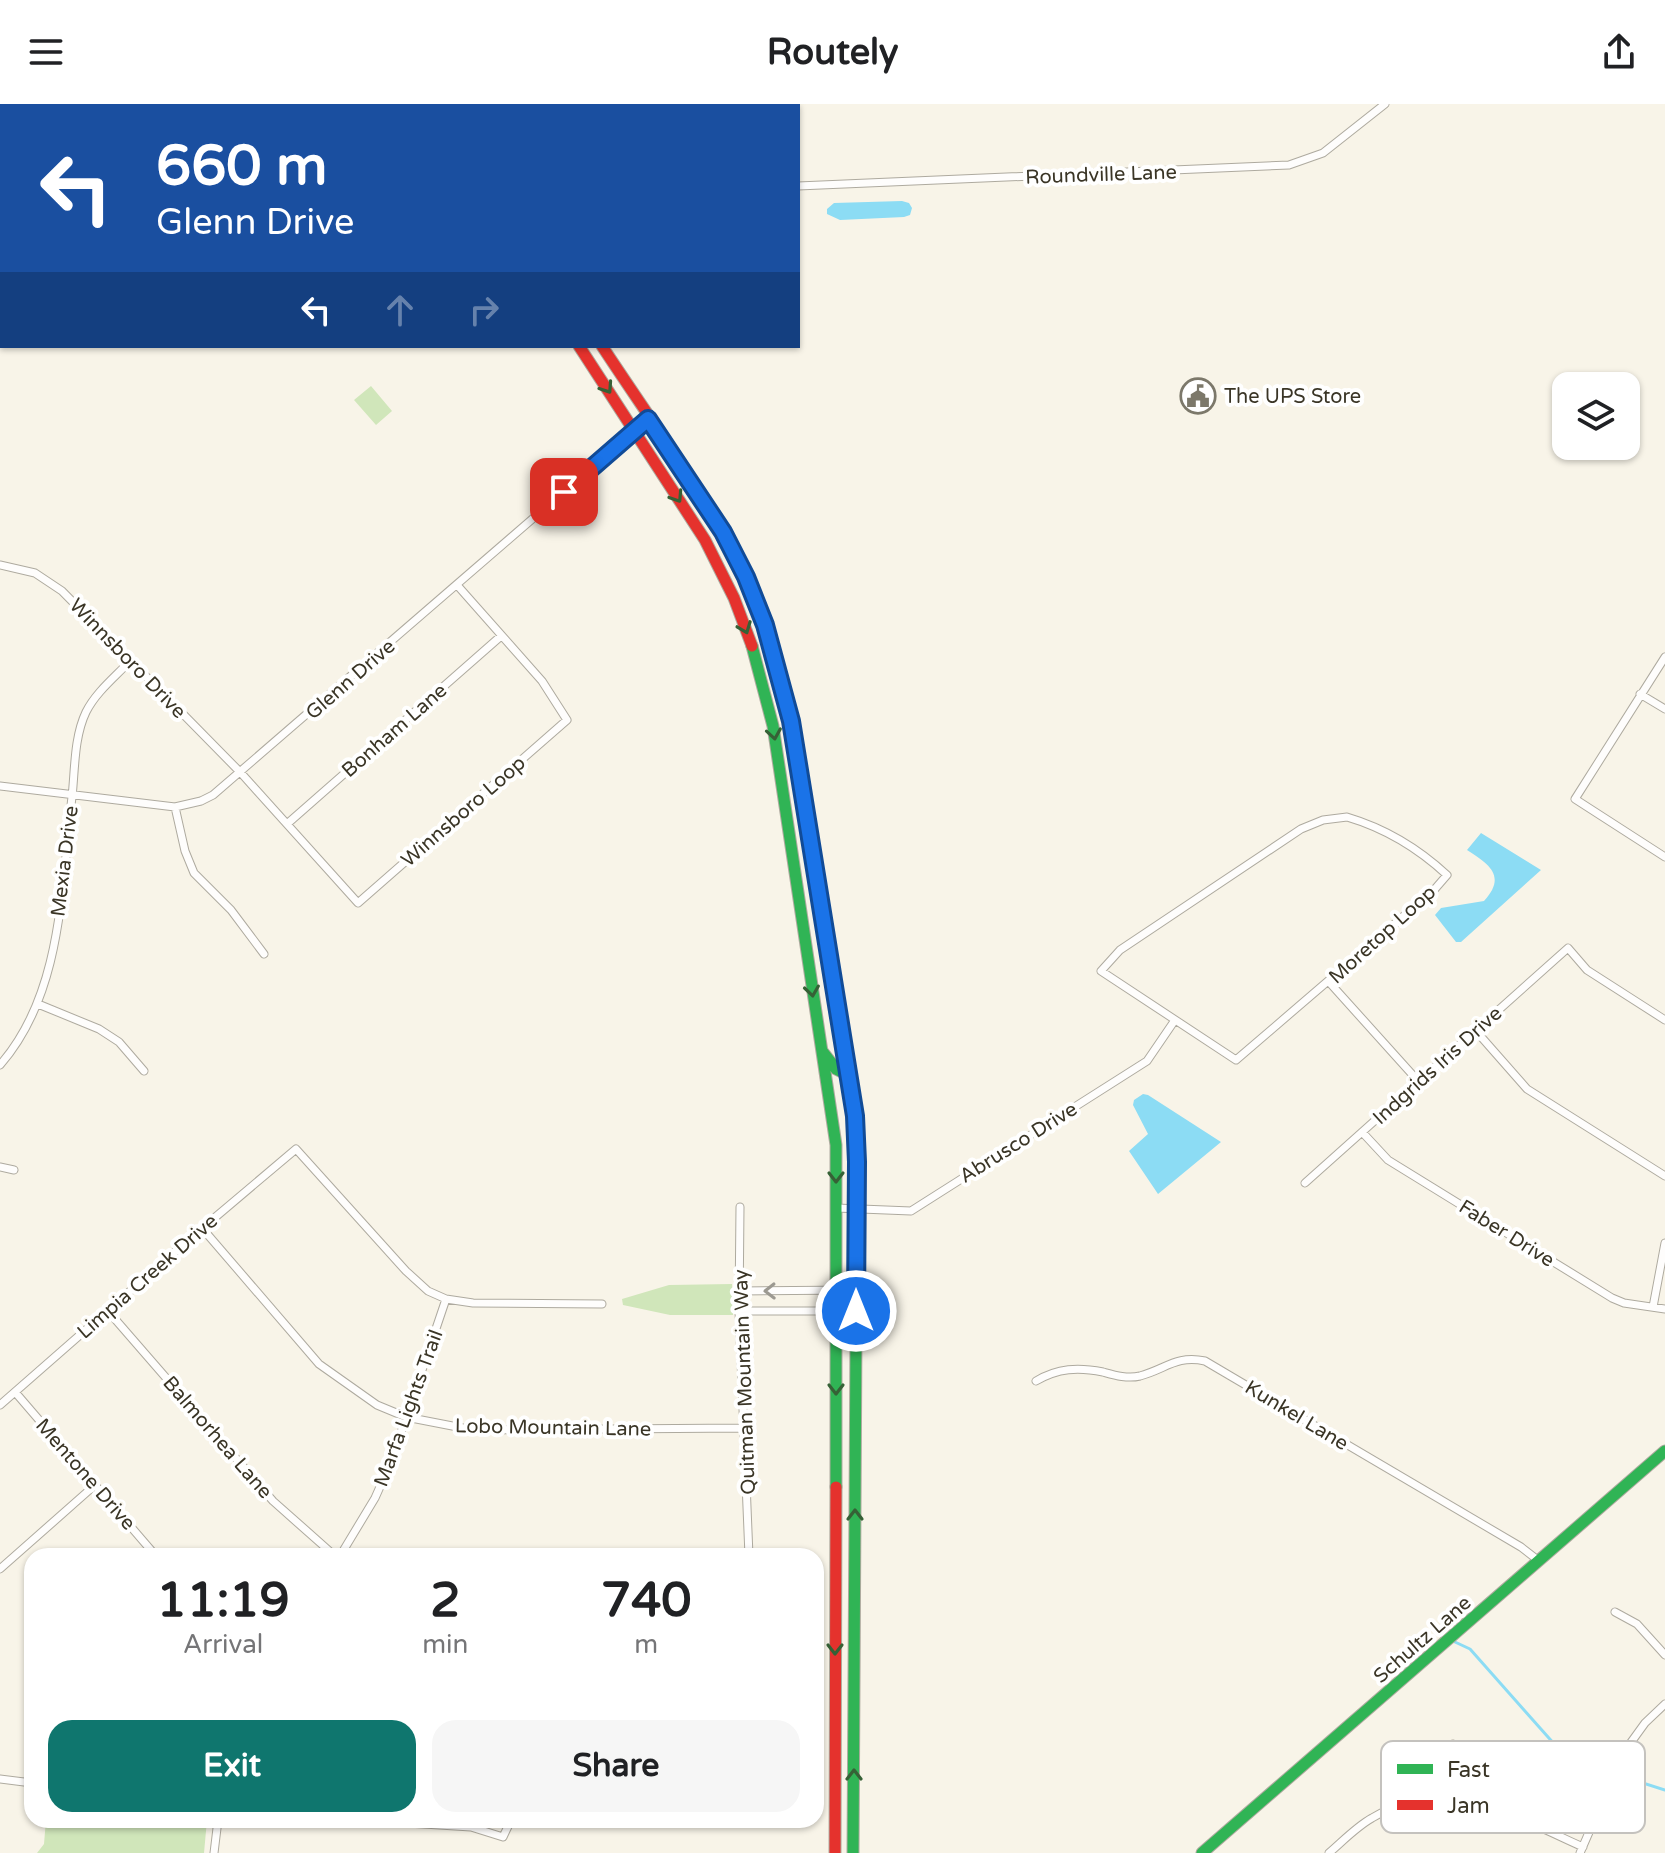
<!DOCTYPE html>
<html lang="en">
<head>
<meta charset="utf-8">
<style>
  :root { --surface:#fff; --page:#f6f6f6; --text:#202124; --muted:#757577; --accent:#0f766e }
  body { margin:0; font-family:"Varela Round",sans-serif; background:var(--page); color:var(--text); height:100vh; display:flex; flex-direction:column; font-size:30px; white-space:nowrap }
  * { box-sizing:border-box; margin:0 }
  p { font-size:26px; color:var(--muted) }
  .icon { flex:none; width:44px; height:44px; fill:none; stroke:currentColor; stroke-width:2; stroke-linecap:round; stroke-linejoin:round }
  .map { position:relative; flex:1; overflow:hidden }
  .drawer { position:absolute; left:24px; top:1444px; width:800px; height:280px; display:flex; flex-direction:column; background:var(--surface); border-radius:24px; box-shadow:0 2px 6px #0004 }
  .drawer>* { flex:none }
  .hud { position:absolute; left:0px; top:0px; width:800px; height:244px; box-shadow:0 2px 6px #0004; background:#1a4fa0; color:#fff; overflow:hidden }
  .controls { position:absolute; left:1552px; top:268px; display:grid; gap:16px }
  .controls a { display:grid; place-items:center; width:88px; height:88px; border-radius:16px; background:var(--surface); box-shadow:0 2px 6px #0004; font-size:40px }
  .pin { position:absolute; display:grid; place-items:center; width:68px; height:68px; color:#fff; margin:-34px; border-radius:16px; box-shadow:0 4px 12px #0006 }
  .me { position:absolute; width:88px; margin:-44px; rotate:0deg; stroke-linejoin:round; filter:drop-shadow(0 0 6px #0008) }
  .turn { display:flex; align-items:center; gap:28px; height:168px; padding:0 24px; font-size:36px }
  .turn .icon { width:104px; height:104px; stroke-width:2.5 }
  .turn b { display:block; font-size:56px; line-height:68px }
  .lanes { display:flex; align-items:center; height:76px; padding:0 24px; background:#0003; justify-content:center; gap:40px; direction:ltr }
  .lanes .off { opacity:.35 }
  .eta { display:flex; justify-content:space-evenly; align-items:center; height:136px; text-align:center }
  .eta b { font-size:48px; font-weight:700; line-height:56px }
  .button { display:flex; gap:16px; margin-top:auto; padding:16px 24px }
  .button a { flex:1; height:92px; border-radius:24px; background:var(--accent); color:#fff; font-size:32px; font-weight:700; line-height:92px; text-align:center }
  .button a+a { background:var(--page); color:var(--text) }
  header { display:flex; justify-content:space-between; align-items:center; height:104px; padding:0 24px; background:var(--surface); font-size:36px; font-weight:700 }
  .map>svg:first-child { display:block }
  .green { fill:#d0e6ba }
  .water { fill:#8cdcf4 }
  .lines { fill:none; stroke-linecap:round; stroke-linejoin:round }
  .stream { stroke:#8cdcf4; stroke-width:3 }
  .street-casing { stroke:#aeaa9f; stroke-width:9 }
  .fast-casing { stroke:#aeaa9f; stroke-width:13 }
  .jam-casing { stroke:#aeaa9f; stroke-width:13 }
  .street { stroke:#fefdfc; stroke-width:7 }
  .fast { stroke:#30b455; stroke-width:11 }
  .jam { stroke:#e5322d; stroke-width:11 }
  .oneway { stroke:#366136 }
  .oneway2 { stroke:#9c9991 }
  .route-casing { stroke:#114b97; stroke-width:20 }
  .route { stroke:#1a73e8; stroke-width:14 }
  .labels { text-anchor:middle; stroke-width:8; stroke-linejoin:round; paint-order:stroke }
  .street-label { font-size:20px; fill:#3a3526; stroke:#fff }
  .poi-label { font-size:20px; fill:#3a3526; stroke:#fff; text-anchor:start }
  .key { fill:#fff; stroke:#c4c2be; stroke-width:2 }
  .key-label { font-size:22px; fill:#3a3526 }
</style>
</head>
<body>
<header><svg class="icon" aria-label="menu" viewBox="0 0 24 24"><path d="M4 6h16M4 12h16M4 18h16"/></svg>Routely<svg class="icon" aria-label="share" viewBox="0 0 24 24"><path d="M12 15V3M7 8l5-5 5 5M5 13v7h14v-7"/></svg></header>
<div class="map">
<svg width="1665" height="1749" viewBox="0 0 1665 1749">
  <rect width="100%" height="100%" fill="#f8f4e8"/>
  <!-- green -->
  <path class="green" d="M 371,282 L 392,307 L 376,321 L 354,296 Z
    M 732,1180 L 733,1211 L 670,1211 L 623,1201 L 622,1195 L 669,1181 Z
    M 46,1716 L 207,1716 L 204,1749 L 37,1749 L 44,1740 Z"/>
  <!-- water -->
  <path class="water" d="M 902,97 L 909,99 L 912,104 L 910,111 L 904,113 L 840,116 L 827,110 L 827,105 L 834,99 Z
    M 1481,729 L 1541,766 L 1461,838 L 1456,838 L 1435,811 L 1441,804 L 1484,797 C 1507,772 1489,760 1467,746 Z
    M 1143,990 L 1148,991 L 1221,1038 L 1158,1090 L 1129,1047 L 1148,1030 L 1133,1001 L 1134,996 Z"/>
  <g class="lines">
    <!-- stream -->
    <path class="stream" d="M 1439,1529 L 1441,1531
      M 1455,1538 L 1470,1545 L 1564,1651 L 1596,1664 L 1665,1686"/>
    <defs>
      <path id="street" d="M 798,82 L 1289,61 L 1323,49 L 1385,0
        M 0,461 L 35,469 L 62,487 L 241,669 L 358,799 L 567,616 L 542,577 L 457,481
        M 1665,553 L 1575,695 L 1665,753
        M 1640,590 L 1665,605
        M 0,682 L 175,703 L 201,697 L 213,691 L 648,315
        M 175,703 L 185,747 L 194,769 L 231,806 L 264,850
        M 1347,713 C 1384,724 1419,745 1447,771 L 1434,786 L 1236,956 L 1101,867 L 1120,846 L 1301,725 L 1323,716 Z
        M 287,720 L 501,532
        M 1329,878 L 1419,978
        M 38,900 L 99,925 L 119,938 L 144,967
        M 1476,927 L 1527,985 L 1665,1072
        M 0,961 C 63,889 61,783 72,693 C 75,665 74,633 86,608 C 96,588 115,573 130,557
        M 1362,1028 L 1388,1056 L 1612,1194 L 1624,1199 L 1665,1205
        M 0,1063 L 14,1066
        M 1305,1079 L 1568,844 L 1587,866 L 1665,916
        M 740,1103 L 739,1207 L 749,1452
        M 836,1104 L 911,1107 L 1147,957 L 1175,916
        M 202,1124 L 319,1260 L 377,1301 L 406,1313 L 473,1326 L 743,1324
        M 740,1187 L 856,1186
        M 1653,1203 L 1665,1139
        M 108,1207 L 273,1397 L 335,1452
        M 739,1207 L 856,1207
        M 1036,1277 C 1058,1264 1078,1263 1103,1268 C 1114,1271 1127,1275 1140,1272 C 1166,1265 1176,1251 1205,1257 L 1521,1443 L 1539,1457
        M 15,1288 L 156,1452
        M 0,1301 L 193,1132 L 296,1045 L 406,1167 L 428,1187 L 446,1195 L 473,1199 L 602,1200
        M 340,1452 L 375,1394 L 391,1358 L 446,1195
        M 619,1452 L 619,1451
        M 0,1465 L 95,1381
        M 1615,1508 L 1637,1520 L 1665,1551
        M 0,1675 L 32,1679
        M 1449,1693 L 1453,1640
        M 360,1716 L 471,1723 L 503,1733 L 511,1716
        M 214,1749 L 218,1716
        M 1329,1749 C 1343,1737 1356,1723 1372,1714 C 1448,1668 1512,1712 1583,1743
        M 1580,1749 L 1624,1648 L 1645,1619 L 1665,1600"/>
      <path id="fast" d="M 446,0 L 447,2
        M 752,542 L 773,622 L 836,1041 L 836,1383
        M 783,587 L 791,617 L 855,1012 L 857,1058 L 853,1749
        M 822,947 L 836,965 L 848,971
        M 1202,1749 L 1665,1347"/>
      <path id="jam" d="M 424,0 L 425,2
        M 579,242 L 705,436 L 734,494 L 752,542
        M 602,242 C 651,317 706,390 745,471 C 763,508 772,548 783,587
        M 835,1749 L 836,1383"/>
    </defs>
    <!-- street casing -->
    <use href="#street" class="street-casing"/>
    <!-- fast casing -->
    <use href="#fast" class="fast-casing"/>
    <!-- jam casing -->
    <use href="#jam" class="jam-casing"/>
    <!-- street -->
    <use href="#street" class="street"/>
    <!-- fast -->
    <use href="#fast" class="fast"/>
    <!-- jam -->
    <use href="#jam" class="jam"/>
  </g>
  <!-- one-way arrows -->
  <defs><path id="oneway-chevron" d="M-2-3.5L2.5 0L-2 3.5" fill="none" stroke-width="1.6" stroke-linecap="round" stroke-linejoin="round" transform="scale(2)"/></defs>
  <g class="oneway">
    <use href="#oneway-chevron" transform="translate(607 284) rotate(56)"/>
    <use href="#oneway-chevron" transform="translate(677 393) rotate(57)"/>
    <use href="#oneway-chevron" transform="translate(745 524) rotate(69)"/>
    <use href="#oneway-chevron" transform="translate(774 630) rotate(81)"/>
    <use href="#oneway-chevron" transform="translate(812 887) rotate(82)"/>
    <use href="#oneway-chevron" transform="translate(836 1073) rotate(90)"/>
    <use href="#oneway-chevron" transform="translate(836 1285) rotate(90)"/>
    <use href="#oneway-chevron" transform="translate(855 1411) rotate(-90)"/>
    <use href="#oneway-chevron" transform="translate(835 1545) rotate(90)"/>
    <use href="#oneway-chevron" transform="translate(854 1671) rotate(-90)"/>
  </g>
  <use class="oneway2" href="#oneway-chevron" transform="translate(770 1187) rotate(179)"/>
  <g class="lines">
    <defs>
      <path id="route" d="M 564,388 L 648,315 L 723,428 L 746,473 L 765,521 L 791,617 L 855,1012 L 857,1058 L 856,1207"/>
    </defs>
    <!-- route casing -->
    <use href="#route" class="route-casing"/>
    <!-- route -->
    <use href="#route" class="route"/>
  </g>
  <!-- icons -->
  <defs>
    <symbol id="civic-ring" viewBox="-11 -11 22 22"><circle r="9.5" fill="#fff" stroke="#7c786a" stroke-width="1.5"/><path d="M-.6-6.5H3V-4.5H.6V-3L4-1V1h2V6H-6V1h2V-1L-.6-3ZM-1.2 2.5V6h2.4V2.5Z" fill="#7c786a"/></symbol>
  </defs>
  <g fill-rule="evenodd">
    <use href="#civic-ring" x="1178" y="272" width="40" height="40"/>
  </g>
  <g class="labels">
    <!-- street labels -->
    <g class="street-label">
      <text transform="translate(1101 70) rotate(-2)" y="7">Roundville Lane</text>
      <text transform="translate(128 554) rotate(46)" y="7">Winnsboro Drive</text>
      <text transform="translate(350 575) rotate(-41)" y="7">Glenn Drive</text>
      <text transform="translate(394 626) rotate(-41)" y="7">Bonham Lane</text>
      <text transform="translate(463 707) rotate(-41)" y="7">Winnsboro Loop</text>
      <text transform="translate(64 757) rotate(-83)" y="7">Mexia Drive</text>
      <text transform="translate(1382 830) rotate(-42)" y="7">Moretop Loop</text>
      <text transform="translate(1437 961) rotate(-42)" y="7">Indgrids Iris Drive</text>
      <text transform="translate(1018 1038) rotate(-32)" y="7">Abrusco Drive</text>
      <text transform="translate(1507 1129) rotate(32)" y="7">Faber Drive</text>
      <text transform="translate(147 1172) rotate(-41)" y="7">Limpia Creek Drive</text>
      <text transform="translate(744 1278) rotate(-92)" y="7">Quitman Mountain Way</text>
      <text transform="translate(408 1304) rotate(-70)" y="7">Marfa Lights Trail</text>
      <text transform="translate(1297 1311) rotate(31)" y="7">Kunkel Lane</text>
      <text transform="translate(553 1323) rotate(1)" y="7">Lobo Mountain Lane</text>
      <text transform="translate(218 1333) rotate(49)" y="7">Balmorhea Lane</text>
      <text transform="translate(86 1370) rotate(49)" y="7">Mentone Drive</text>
      <text transform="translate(1422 1535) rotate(-41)" y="7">Schultz Lane</text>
    </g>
    <!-- poi labels -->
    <g class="poi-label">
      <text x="1224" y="299">The UPS Store</text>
    </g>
  </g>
  <!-- legend -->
  <rect x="1381" y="1637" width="264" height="92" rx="12" class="key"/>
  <rect x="1397" y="1660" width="36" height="10" fill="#30b455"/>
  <rect x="1397" y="1696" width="36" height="10" fill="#e5322d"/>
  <g class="key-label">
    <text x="1447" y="1673">Fast</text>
    <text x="1447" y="1709">Jam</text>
  </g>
</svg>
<div class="controls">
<a><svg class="icon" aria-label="layers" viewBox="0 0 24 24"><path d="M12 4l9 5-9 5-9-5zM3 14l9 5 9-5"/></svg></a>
</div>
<div class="pin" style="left:564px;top:388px;background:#d93025"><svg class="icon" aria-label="arrive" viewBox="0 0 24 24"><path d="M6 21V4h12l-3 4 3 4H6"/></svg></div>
<svg class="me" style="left:856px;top:1207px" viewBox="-20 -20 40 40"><circle r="17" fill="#1a73e8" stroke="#fff" stroke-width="3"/><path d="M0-11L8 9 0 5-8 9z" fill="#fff"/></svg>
<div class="hud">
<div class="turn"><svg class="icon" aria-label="left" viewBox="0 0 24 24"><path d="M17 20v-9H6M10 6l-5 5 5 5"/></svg><div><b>660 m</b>Glenn Drive</div></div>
<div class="lanes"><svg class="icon" aria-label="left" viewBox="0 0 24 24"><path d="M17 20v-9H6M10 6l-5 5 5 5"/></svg><svg class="icon off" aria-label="ahead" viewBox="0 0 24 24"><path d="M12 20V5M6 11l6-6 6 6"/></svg><svg class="icon off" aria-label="right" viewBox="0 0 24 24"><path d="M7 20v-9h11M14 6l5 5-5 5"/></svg></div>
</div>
<section class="drawer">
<div class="eta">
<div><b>11:19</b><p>Arrival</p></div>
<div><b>2</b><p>min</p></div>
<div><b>740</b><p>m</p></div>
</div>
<div class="button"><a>Exit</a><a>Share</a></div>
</section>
</div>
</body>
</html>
